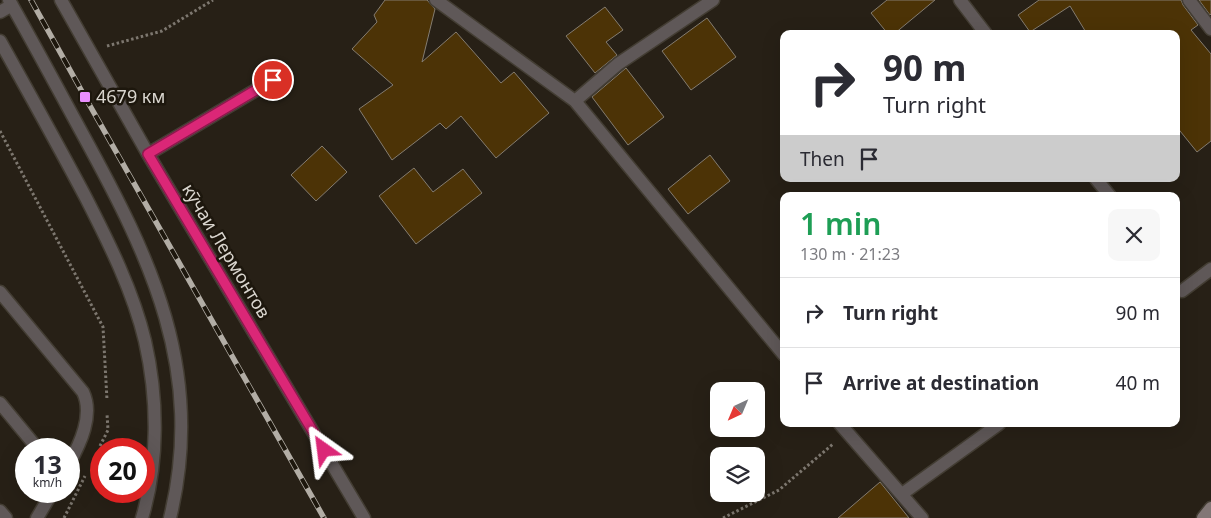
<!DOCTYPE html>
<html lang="en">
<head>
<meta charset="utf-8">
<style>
  :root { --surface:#fff; --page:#f7f7f7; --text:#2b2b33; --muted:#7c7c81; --line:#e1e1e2 }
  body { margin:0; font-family:"Noto Sans",sans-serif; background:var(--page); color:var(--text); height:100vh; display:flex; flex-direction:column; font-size:19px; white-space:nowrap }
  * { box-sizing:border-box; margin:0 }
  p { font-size:16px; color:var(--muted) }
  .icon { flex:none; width:28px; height:28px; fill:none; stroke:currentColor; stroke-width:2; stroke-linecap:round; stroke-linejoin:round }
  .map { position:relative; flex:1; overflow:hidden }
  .drawer { position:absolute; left:780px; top:192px; width:400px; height:235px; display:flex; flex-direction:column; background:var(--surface); border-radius:10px; box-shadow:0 5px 20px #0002 }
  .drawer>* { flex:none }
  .top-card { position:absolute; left:780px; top:30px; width:400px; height:152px; border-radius:10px; box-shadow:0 5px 20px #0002; background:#fff; color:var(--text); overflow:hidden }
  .needle { width:32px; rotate:224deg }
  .fabs { position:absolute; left:710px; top:382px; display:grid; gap:10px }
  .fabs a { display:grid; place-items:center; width:55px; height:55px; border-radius:10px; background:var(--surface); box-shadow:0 5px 20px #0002; font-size:25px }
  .speed { position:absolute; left:15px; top:438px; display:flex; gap:10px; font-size:25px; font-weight:700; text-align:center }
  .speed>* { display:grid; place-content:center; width:65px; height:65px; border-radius:50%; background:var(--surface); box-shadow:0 5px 20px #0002; line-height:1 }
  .speed small { font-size:12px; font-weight:400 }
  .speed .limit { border:8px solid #d22; background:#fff; color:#111 }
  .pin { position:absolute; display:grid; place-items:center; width:42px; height:42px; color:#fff; margin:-21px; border:2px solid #fff; border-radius:50%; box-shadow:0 1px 5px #0007 }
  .me { position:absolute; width:55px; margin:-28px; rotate:329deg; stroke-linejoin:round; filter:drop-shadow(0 0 4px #0008) }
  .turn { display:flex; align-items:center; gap:18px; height:105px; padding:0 20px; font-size:22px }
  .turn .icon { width:65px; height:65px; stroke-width:2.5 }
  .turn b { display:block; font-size:35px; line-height:42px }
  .then { display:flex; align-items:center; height:48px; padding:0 20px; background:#0003; gap:10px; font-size:19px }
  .round { display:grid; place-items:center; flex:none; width:52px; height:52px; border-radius:10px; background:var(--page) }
  .headline { display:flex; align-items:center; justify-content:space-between; height:85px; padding:0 20px }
  h1 { font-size:30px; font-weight:600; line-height:38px; color:#1e9e55 }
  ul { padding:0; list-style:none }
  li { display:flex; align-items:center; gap:15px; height:70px; padding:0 20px; border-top:1px solid var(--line) }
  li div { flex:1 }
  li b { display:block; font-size:19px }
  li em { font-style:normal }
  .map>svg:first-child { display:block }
  .building { fill:#4c3306; stroke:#847c70 }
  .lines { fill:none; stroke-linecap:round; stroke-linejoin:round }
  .lane-casing { stroke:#433d33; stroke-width:15 }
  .street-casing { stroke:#433d33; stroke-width:15 }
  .secondary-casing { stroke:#433d33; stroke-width:15 }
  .path { stroke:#7d776f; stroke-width:3; stroke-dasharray:2.5 2.5; stroke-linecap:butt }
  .lane { stroke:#5f5858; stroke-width:12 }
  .street { stroke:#5f5858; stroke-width:12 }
  .secondary { stroke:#827776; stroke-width:12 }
  .rail-casing { stroke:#b2ada5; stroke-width:5.5 }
  .rail { stroke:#1d170d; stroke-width:4; stroke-dasharray:11; stroke-linecap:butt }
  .route-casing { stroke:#8e194d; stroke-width:12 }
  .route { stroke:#db2777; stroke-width:9 }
  .poi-dot { fill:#e98efe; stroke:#1d170d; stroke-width:2 }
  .labels { text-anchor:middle; stroke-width:5; stroke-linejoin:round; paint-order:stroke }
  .poi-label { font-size:18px; fill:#d9d5ce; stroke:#1d170d; text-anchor:start }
  .street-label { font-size:18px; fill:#d9d5ce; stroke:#1d170d }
</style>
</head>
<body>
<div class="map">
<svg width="1211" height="518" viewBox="0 0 1211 518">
  <rect width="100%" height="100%" fill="#272016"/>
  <!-- building -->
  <path class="building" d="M 385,0 L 427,0 L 435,9 L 422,62 L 456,32 L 501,83 L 514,72 L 549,113 L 496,158 L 461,116 L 446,129 L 440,123 L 392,160 L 359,109 L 393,85 L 352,49 L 377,22 L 374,15 Z
    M 887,0 L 935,0 L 894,34 L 888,34 L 871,13 Z
    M 1039,0 L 1181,0 L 1183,5 L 1198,25 L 1191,30 L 1211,54 L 1211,141 L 1197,152 L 1176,126 L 1176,34 L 1087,34 L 1070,6 L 1030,32 L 1018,15 Z
    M 1199,0 L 1211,0 L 1211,14 L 1210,15 Z
    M 605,7 L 623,30 L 606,42 L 617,55 L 595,73 L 566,36 Z
    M 707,18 L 736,57 L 691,90 L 662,51 Z
    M 626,68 L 664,117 L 628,145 L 592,97 Z
    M 322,146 L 347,172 L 316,201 L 291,175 Z
    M 710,155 L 730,181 L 688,214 L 668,189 Z
    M 414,168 L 433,192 L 463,169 L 482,193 L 416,244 L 379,196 Z
    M 880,482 L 909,518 L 838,518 Z"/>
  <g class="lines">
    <defs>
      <path id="lane" d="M 61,0 L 148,154 L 364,518
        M 436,0 L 575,101 L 784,355
        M 960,0 L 986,34
        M 1189,0 L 1211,29
        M 575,101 L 618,64 L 713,0
        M 148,154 L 273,80
        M 1096,179 L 1110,196
        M 1182,291 L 1211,269
        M 0,292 L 83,392 C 94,415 80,444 69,464
        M 0,403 L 38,449
        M 840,424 L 922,518
        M 902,494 L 999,424
        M 0,511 L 6,518
        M 37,518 L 53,491"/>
      <path id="street" d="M 9,0 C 34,44 58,89 82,133 C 151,259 206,371 170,518
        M 0,12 L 12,5
        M 0,41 C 29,93 58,145 86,198 C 109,243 133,291 145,341 C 158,398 159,462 142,518"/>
      <path id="secondary" d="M 1203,518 L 1211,508"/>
    </defs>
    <!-- lane casing -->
    <use href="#lane" class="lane-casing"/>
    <!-- street casing -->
    <use href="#street" class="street-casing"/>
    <!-- secondary casing -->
    <use href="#secondary" class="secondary-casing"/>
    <!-- path -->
    <path class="path" d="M 107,46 L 162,31 L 213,0
      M 0,131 L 103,327 L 107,400
      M 100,446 L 108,430 L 107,414
      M 64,518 L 85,476
      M 723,518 L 779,490 L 833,444"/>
    <!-- lane -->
    <use href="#lane" class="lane"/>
    <!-- street -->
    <use href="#street" class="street"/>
    <!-- secondary -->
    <use href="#secondary" class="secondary"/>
    <defs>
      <path id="rail" d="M 31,0 L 85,97 L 324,518"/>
    </defs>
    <!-- rail casing -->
    <use href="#rail" class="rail-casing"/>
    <!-- rail -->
    <use href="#rail" class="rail"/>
  </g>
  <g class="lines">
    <defs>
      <path id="route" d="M 273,80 L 148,154 L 324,450"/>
    </defs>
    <!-- route casing -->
    <use href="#route" class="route-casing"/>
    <!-- route -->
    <use href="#route" class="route"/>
  </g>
  <!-- markers -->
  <rect class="poi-dot" x="79" y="91" width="12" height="12" rx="2.5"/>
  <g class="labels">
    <!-- poi labels -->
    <g class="poi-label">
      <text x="96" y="103">4679 км</text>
    </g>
    <!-- street labels -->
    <g class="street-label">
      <text transform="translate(226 251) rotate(59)" y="6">кӯчаи Лермонтов</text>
    </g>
  </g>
</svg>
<div class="fabs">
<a><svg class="needle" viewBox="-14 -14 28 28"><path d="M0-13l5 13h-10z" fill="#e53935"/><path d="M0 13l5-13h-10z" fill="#7c7c81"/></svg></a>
<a><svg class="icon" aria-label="layers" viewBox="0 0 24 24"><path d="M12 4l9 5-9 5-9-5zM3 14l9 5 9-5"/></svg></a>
</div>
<div class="speed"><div>13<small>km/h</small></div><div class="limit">20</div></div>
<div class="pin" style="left:273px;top:80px;background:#d93025"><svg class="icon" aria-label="arrive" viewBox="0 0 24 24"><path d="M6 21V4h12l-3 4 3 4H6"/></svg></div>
<svg class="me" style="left:324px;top:450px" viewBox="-20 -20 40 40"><path d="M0-17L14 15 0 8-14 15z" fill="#db2777" stroke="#fff" stroke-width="4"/></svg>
<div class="top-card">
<div class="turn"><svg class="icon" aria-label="right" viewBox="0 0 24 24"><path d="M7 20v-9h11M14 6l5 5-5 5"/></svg><div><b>90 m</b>Turn right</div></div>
<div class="then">Then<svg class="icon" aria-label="arrive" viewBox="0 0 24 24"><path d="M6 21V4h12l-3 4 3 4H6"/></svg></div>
</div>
<section class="drawer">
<div class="headline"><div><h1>1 min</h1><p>130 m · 21:23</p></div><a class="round"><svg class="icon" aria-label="close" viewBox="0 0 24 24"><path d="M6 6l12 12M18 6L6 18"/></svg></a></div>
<ul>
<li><svg class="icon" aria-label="right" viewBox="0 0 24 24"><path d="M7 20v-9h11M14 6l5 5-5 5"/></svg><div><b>Turn right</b></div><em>90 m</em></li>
<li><svg class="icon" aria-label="arrive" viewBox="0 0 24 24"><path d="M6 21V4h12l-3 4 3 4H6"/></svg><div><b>Arrive at destination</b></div><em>40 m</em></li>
</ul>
</section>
</div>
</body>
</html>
